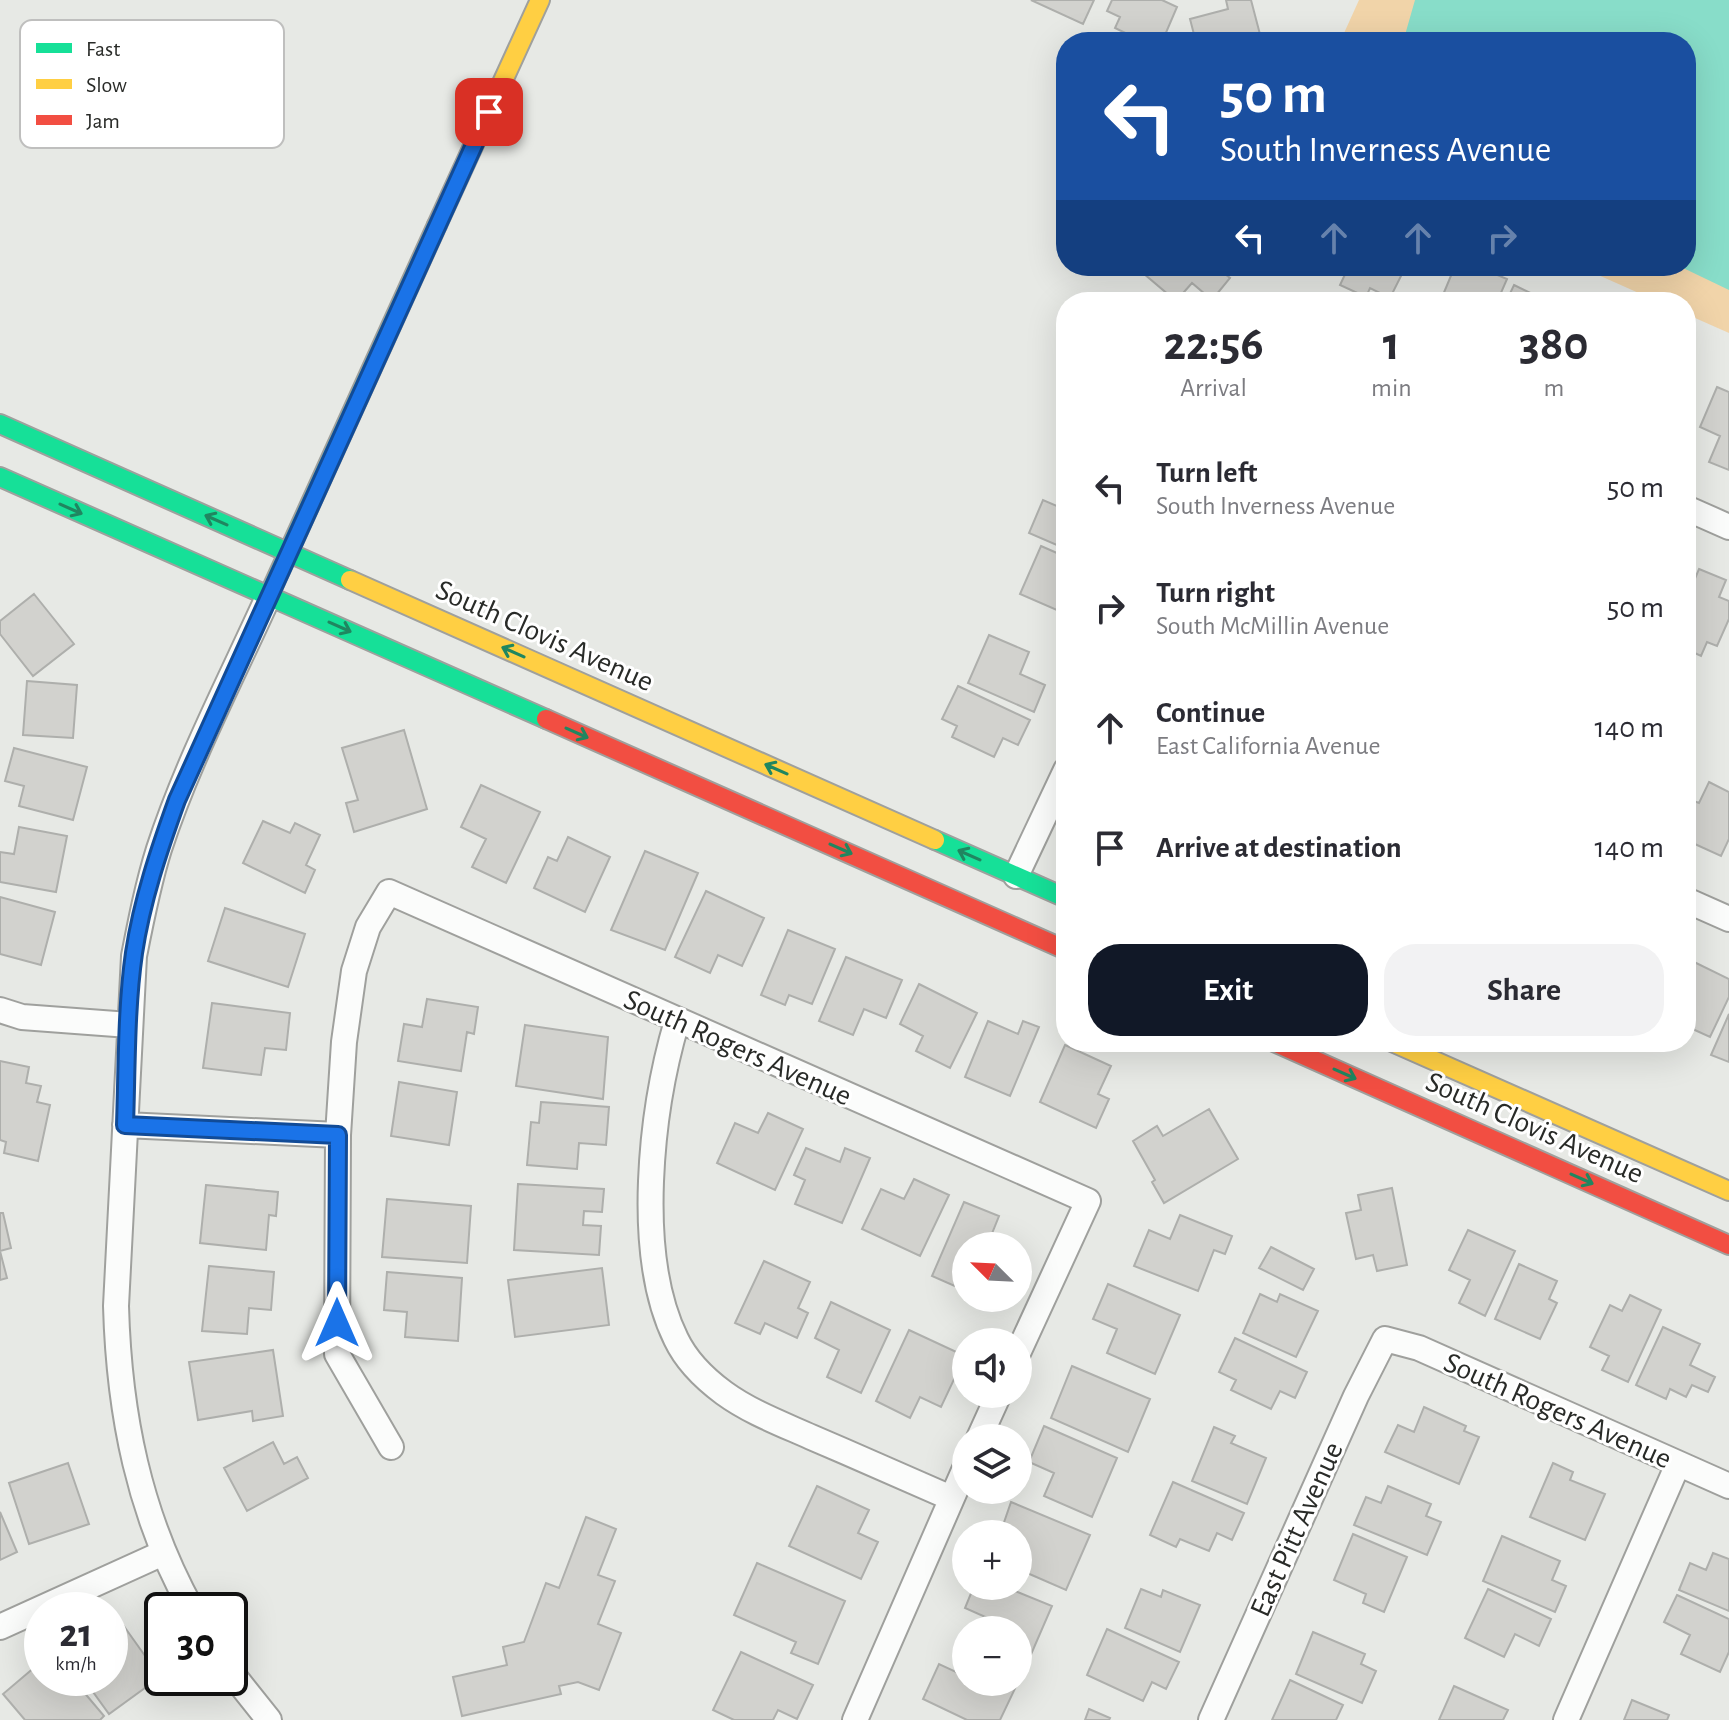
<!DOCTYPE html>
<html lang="en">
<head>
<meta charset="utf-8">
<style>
  :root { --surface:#fff; --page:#f2f2f3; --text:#2b2b33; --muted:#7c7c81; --accent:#111827 }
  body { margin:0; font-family:"Alegreya Sans",sans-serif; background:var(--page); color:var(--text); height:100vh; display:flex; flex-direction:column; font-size:30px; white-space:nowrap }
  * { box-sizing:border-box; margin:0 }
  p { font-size:26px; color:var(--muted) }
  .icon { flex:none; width:44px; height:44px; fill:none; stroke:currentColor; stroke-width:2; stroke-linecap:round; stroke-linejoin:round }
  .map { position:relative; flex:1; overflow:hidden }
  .drawer { position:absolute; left:1056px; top:292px; width:640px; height:760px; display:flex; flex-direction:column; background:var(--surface); border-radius:32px; box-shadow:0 8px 32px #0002 }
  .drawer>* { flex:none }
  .banner { position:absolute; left:1056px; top:32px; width:640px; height:244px; border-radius:32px; box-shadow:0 8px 32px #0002; background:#1a4fa0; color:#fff; overflow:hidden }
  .needle { width:52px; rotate:294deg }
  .tools { position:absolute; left:952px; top:1232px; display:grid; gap:16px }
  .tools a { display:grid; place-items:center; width:80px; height:80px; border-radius:50%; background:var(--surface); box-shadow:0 8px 32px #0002; font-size:40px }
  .speed { position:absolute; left:24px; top:1592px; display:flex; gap:16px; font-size:40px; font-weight:700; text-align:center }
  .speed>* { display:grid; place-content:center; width:104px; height:104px; border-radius:50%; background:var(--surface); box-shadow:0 8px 32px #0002; line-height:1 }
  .speed small { font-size:20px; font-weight:400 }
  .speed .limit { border:4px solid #111; border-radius:12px; background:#fff; color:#111 }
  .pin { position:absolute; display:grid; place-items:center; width:68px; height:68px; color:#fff; margin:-34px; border-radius:16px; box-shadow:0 4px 12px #0006 }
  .me { position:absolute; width:88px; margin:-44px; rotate:0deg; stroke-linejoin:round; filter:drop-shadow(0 0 6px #0008) }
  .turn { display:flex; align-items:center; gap:28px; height:168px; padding:0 32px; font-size:36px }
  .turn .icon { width:104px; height:104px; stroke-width:2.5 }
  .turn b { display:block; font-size:56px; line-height:68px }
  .lanes { display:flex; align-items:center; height:76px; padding:0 32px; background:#0003; justify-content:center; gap:40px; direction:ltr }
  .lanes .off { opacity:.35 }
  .eta { display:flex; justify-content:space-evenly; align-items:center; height:136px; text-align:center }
  .eta b { font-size:48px; font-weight:700; line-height:56px }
  .cta { display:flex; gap:16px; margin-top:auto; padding:16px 32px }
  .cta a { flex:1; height:92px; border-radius:32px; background:var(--accent); color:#fff; font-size:32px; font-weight:700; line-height:92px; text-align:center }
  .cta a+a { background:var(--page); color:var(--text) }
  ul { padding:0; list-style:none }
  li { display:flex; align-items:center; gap:24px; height:120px; padding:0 32px }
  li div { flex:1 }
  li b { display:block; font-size:30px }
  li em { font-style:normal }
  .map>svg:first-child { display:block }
  .green { fill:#f1d4a9 }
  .water { fill:#88ddc9 }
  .building { fill:#d2d2ce; stroke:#aeafac; stroke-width:2 }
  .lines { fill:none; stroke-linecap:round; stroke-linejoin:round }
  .street-casing { stroke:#9fa09d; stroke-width:28 }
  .fast-casing { stroke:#9fa09d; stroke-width:22 }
  .slow-casing { stroke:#9fa09d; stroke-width:22 }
  .jam-casing { stroke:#9fa09d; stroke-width:22 }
  .street { stroke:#fbfcfb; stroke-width:24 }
  .fast { stroke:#16e098; stroke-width:18 }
  .slow { stroke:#ffcf43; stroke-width:18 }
  .jam { stroke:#f24e42; stroke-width:18 }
  .oneway { stroke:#208660 }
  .route-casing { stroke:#114b97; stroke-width:20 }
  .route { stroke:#1a73e8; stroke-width:14 }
  .labels { text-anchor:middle; stroke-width:6; stroke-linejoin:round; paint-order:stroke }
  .street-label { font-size:30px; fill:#292b28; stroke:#fff }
  .key { fill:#fff; stroke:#bfbfbe; stroke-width:2 }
  .key-label { font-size:22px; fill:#292b28 }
</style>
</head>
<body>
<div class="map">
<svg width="1729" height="1720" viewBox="0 0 1729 1720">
  <rect width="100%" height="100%" fill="#e7e9e5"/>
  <!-- green -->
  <path class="green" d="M 1359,0 L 1729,0 L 1729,333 L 1686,314 L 1686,302 L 1659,302 L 1578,266 L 1686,266 L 1686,42 L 1340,42 Z"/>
  <!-- water -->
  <path class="water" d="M 1415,0 L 1729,0 L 1729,290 L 1679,266 L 1686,266 L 1686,42 L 1403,42 Z"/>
  <!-- building -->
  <path class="building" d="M 1031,0 L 1094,0 L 1083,24 Z
    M 1112,0 L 1162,0 L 1177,7 L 1162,42 L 1144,42 L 1115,28 L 1120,17 L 1107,11 Z
    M 1226,0 L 1251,0 L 1262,42 L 1196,42 L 1190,19 L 1228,9 Z
    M 1148,266 L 1215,266 L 1230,278 L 1212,300 L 1192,283 L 1176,301 L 1143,273 Z
    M 1349,266 L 1406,266 L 1390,298 L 1370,288 L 1366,297 L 1340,285 Z
    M 1455,266 L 1476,266 L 1507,279 L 1497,302 L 1440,302 Z
    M 1514,285 L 1545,300 L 1544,302 L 1506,302 Z
    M 1717,387 L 1729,392 L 1729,470 L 1709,462 L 1720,436 L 1700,427 Z
    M 1064,496 L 1066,496 L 1066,549 L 1029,533 L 1043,500 L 1059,507 Z
    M 1041,546 L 1066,557 L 1066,614 L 1020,594 Z
    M 1686,562 L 1694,565 L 1686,583 Z
    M 1699,569 L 1726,580 L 1719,597 L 1729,601 L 1729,619 L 1717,646 L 1707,642 L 1701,656 L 1686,649 L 1686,600 Z
    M 34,594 L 74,644 L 33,676 L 0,634 L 0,621 Z
    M 989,635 L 1029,652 L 1020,674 L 1045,685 L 1034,712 L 968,683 Z
    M 27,681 L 77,685 L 73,738 L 23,735 Z
    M 958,686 L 1030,720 L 1018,745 L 1003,738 L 994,757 L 952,737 L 957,726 L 942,719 Z
    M 404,730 L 427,809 L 354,832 L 346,803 L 358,800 L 342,748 Z
    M 14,748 L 87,767 L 73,820 L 19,806 L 24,786 L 5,781 Z
    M 1709,782 L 1729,792 L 1729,839 L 1721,856 L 1686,840 L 1686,811 L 1691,800 L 1699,803 Z
    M 481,785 L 540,812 L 506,883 L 472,867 L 486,839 L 461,827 Z
    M 263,821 L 290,833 L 295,823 L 320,835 L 306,865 L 315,870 L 305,893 L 243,863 Z
    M 19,827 L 67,836 L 56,892 L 0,882 L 0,852 L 14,854 Z
    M 568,837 L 610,857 L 585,912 L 534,888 L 548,857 L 557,861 Z
    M 645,851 L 698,873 L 665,950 L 611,930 Z
    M 706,891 L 764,918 L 742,966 L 718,955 L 710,973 L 675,957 Z
    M 0,897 L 55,912 L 41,965 L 0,954 Z
    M 225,908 L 305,934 L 288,987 L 208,961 Z
    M 788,930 L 835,949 L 812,1004 L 789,995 L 785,1005 L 761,995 Z
    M 846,957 L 902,980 L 886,1018 L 864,1009 L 853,1035 L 819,1021 Z
    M 1690,960 L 1729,979 L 1729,997 L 1710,1037 L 1686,1026 L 1686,970 Z
    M 919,984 L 977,1013 L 950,1068 L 916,1051 L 923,1036 L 900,1024 Z
    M 427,999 L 478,1007 L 474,1034 L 467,1032 L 461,1071 L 398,1061 L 404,1024 L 422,1027 Z
    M 212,1003 L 290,1013 L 286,1050 L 265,1048 L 261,1075 L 203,1068 Z
    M 1729,1014 L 1729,1062 L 1711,1055 Z
    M 988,1021 L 1018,1034 L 1023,1021 L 1039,1027 L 1010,1096 L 965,1077 Z
    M 525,1025 L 608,1037 L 603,1099 L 516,1086 Z
    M 1065,1045 L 1111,1066 L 1098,1094 L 1109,1099 L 1096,1128 L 1040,1102 Z
    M 0,1061 L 29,1067 L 26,1083 L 41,1086 L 37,1102 L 50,1105 L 38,1161 L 4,1153 L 6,1142 L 0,1140 Z
    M 399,1082 L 457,1092 L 449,1145 L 391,1136 Z
    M 541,1102 L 609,1107 L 606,1145 L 579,1143 L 577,1169 L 527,1165 L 531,1122 L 539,1123 Z
    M 1209,1109 L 1238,1159 L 1164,1203 L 1152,1182 L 1155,1180 L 1133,1141 L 1157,1126 L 1163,1136 Z
    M 768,1113 L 803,1129 L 775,1190 L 717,1163 L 735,1123 L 758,1133 Z
    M 806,1148 L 840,1162 L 845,1148 L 870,1158 L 842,1223 L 795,1204 L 805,1180 L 794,1175 Z
    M 914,1179 L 949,1195 L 920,1256 L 862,1229 L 881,1189 L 904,1199 Z
    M 518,1184 L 604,1189 L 602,1212 L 584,1211 L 583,1225 L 601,1226 L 599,1255 L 514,1250 Z
    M 206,1185 L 278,1192 L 276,1216 L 269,1215 L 266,1250 L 200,1243 Z
    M 1392,1188 L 1407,1265 L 1377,1271 L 1373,1255 L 1356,1259 L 1346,1213 L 1361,1210 L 1358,1195 Z
    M 387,1199 L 471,1206 L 467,1263 L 382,1257 Z
    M 964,1202 L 999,1216 L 991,1236 L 1013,1246 L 966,1246 L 966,1291 L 932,1276 Z
    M 0,1213 L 3,1213 L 11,1248 L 0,1251 Z
    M 1180,1215 L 1232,1236 L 1225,1254 L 1214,1250 L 1198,1291 L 1134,1266 L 1149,1230 L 1170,1239 Z
    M 1468,1230 L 1515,1251 L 1485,1316 L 1459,1303 L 1470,1280 L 1449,1270 Z
    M 1271,1247 L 1314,1269 L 1303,1290 L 1259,1268 Z
    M 0,1251 L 7,1278 L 0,1280 Z
    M 764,1261 L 810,1282 L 798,1308 L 808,1313 L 797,1338 L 765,1323 L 760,1334 L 735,1323 Z
    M 1519,1264 L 1557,1281 L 1549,1299 L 1557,1303 L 1540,1339 L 1495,1319 Z
    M 209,1266 L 274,1272 L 271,1310 L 249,1308 L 247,1334 L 202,1331 Z
    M 602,1268 L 609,1325 L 515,1337 L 508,1280 Z
    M 387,1272 L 462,1278 L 458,1341 L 405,1337 L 407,1312 L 384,1310 Z
    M 1108,1284 L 1180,1315 L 1155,1374 L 1107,1353 L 1117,1329 L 1093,1319 Z
    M 1260,1294 L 1277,1302 L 1280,1294 L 1318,1311 L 1296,1357 L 1243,1333 Z
    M 1630,1295 L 1661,1310 L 1628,1382 L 1602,1370 L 1609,1356 L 1590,1347 L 1610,1305 L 1622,1311 Z
    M 831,1302 L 890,1330 L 861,1393 L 827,1377 L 839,1350 L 815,1338 Z
    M 1663,1327 L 1700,1344 L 1690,1365 L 1715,1377 L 1708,1392 L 1692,1385 L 1686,1397 L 1670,1389 L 1666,1399 L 1636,1385 Z
    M 909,1330 L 965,1356 L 941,1407 L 920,1397 L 910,1418 L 876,1401 Z
    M 1235,1338 L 1307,1372 L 1295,1398 L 1280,1391 L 1271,1409 L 1231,1390 L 1236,1380 L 1219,1372 Z
    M 273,1350 L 283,1416 L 253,1421 L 252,1411 L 198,1420 L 189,1362 Z
    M 1072,1366 L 1150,1399 L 1128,1452 L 1051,1418 Z
    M 1424,1407 L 1466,1426 L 1464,1431 L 1479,1437 L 1459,1484 L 1385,1452 L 1398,1425 L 1414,1432 Z
    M 1044,1426 L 1117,1458 L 1092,1517 L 1044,1496 L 1054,1473 L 1029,1462 Z
    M 1214,1427 L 1235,1436 L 1231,1443 L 1266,1458 L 1247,1504 L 1192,1481 Z
    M 273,1442 L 284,1464 L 297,1457 L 308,1478 L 247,1511 L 224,1468 Z
    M 68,1463 L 89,1524 L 29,1544 L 9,1483 Z
    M 1553,1463 L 1573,1472 L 1570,1480 L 1605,1494 L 1585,1540 L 1530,1517 Z
    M 1173,1482 L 1244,1513 L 1232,1540 L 1217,1533 L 1209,1551 L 1180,1539 L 1176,1547 L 1150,1535 Z
    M 817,1486 L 869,1510 L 858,1533 L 878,1542 L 861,1579 L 789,1546 Z
    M 1388,1486 L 1431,1504 L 1426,1516 L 1441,1522 L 1427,1555 L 1354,1525 L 1366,1497 L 1381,1503 Z
    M 1011,1502 L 1090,1535 L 1066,1590 L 1018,1569 L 1018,1534 L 1000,1534 Z
    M 0,1512 L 17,1552 L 0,1560 Z
    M 586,1517 L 616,1529 L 598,1575 L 615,1581 L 598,1624 L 621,1633 L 599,1690 L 578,1682 L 559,1686 L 561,1694 L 462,1716 L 453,1677 L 507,1665 L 503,1647 L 524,1642 L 546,1583 L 559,1588 Z
    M 1353,1534 L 1407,1557 L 1384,1612 L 1363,1603 L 1366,1594 L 1334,1580 Z
    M 1502,1536 L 1560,1561 L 1552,1580 L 1566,1586 L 1555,1612 L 1483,1581 Z
    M 1713,1553 L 1729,1559 L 1729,1611 L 1679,1590 L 1690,1563 L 1706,1570 Z
    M 757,1563 L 845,1601 L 818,1664 L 791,1653 L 796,1642 L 734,1615 Z
    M 974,1586 L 1003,1586 L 1052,1606 L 1026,1666 L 1018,1663 L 1018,1630 L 985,1630 L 990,1619 L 965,1608 Z
    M 1141,1589 L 1161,1597 L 1163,1590 L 1200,1605 L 1180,1652 L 1125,1628 Z
    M 1488,1589 L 1551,1619 L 1539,1646 L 1515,1634 L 1504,1657 L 1465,1638 Z
    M 1677,1595 L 1729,1619 L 1729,1652 L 1720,1672 L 1681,1654 L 1690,1635 L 1664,1622 Z
    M 121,1622 L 160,1677 L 109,1714 L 83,1678 L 110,1678 L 110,1629 Z
    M 1107,1629 L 1179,1662 L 1166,1689 L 1152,1682 L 1143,1701 L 1087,1675 Z
    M 1313,1632 L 1365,1654 L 1361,1664 L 1376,1671 L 1362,1703 L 1296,1674 Z
    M 741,1652 L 813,1685 L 797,1719 L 778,1710 L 773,1720 L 734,1720 L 713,1710 Z
    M 966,1656 L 966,1682 L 1018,1682 L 1018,1674 L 1021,1676 L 1000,1720 L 967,1720 L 923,1699 L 939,1664 L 958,1673 Z
    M 42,1661 L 42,1678 L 72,1678 L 104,1716 L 100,1720 L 25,1720 L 3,1694 Z
    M 1290,1680 L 1343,1705 L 1336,1720 L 1272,1720 Z
    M 1454,1686 L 1508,1710 L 1503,1720 L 1439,1720 Z
    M 1632,1700 L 1669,1715 L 1667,1720 L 1624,1720 Z
    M 1089,1709 L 1110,1718 L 1109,1720 L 1085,1720 Z"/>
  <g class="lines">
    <defs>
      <path id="street" d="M 1686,508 L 1729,527
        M 1016,876 L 1066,770
        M 1686,900 L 1729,919
        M 0,1010 L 22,1017 L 129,1025
        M 677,1021 C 651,1109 634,1254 676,1339 C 686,1360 705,1379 724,1393 C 750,1412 782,1424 811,1437 C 858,1457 905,1478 951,1498
        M 125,1125 L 338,1135
        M 979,1438 L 999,1394
        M 391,1447 L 337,1354 L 338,1135 L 344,1042 L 354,971 L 368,927 L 389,892 L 1088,1201 L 1018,1353
        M 192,1610 C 139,1515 119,1414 116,1306 L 134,956 C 141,920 148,884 159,849 C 187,763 232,677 269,595
        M 0,1627 L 163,1553
        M 230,1671 L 269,1720
        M 855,1720 L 966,1466
        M 1211,1720 L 1356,1396 L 1385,1339 L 1419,1348 L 1729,1486
        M 1566,1720 L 1678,1464"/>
      <path id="fast" d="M 0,424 L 350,580
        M 0,477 L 546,719
        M 269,595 L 437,225
        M 935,840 L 1066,898"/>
      <path id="slow" d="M 437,225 L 540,0
        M 350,580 L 935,840
        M 1392,1042 L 1729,1191"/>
      <path id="jam" d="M 546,719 L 1066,950
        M 1274,1042 L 1729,1245"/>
    </defs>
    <!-- street casing -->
    <use href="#street" class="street-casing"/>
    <!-- fast casing -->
    <use href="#fast" class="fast-casing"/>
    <!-- slow casing -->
    <use href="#slow" class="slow-casing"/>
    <!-- jam casing -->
    <use href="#jam" class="jam-casing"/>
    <!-- street -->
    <use href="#street" class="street"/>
    <!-- fast -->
    <use href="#fast" class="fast"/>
    <!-- slow -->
    <use href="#slow" class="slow"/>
    <!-- jam -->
    <use href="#jam" class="jam"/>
  </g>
  <!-- one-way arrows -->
  <defs><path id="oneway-shaft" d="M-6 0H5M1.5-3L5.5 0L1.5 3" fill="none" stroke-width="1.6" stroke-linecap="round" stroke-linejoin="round" transform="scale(2)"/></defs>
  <g class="oneway">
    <use href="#oneway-shaft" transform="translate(71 509) rotate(24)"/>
    <use href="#oneway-shaft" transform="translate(216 520) rotate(-156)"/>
    <use href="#oneway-shaft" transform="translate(340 627) rotate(24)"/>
    <use href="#oneway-shaft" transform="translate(513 652) rotate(-156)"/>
    <use href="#oneway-shaft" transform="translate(577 733) rotate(24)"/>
    <use href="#oneway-shaft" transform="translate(776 769) rotate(-156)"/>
    <use href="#oneway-shaft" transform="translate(841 849) rotate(24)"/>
    <use href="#oneway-shaft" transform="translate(969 855) rotate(-156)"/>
    <use href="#oneway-shaft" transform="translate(1345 1074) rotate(24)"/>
    <use href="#oneway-shaft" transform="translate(1582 1179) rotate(24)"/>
  </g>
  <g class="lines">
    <defs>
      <path id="route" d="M 337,1323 L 338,1135 L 125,1125 C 127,1068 126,1009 134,953 C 142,900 159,850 177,800 L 489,112"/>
    </defs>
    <!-- route casing -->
    <use href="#route" class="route-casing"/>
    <!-- route -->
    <use href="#route" class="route"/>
  </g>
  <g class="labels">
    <!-- street labels -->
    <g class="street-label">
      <text transform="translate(545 635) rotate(24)" y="10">South Clovis Avenue</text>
      <text transform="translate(738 1047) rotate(24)" y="10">South Rogers Avenue</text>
      <text transform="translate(1535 1127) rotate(24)" y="10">South Clovis Avenue</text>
      <text transform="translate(1558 1410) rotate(24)" y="10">South Rogers Avenue</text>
      <text transform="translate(1296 1529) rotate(-66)" y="10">East Pitt Avenue</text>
    </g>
  </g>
  <!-- legend -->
  <rect x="20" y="20" width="264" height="128" rx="12" class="key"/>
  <rect x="36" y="43" width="36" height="10" fill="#16e098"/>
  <rect x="36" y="79" width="36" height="10" fill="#ffcf43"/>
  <rect x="36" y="115" width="36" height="10" fill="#f24e42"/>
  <g class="key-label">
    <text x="86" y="56">Fast</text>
    <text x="86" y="92">Slow</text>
    <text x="86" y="128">Jam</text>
  </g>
</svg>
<div class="tools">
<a><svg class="needle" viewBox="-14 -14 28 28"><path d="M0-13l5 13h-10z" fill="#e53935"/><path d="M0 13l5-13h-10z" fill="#7c7c81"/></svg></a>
<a><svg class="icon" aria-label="sound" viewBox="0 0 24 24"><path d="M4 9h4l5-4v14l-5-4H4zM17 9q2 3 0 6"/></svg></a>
<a><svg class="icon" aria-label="layers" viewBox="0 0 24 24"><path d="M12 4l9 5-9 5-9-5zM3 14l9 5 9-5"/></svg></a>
<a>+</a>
<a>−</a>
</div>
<div class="speed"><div>21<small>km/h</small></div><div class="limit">30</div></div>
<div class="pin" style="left:489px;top:112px;background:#d93025"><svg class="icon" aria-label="arrive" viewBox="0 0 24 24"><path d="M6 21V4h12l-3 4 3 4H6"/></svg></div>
<svg class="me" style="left:337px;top:1323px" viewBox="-20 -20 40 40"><path d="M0-17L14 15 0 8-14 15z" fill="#1a73e8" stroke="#fff" stroke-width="4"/></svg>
<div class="banner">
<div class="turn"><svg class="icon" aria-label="left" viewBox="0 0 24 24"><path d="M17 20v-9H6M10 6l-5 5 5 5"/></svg><div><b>50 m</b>South Inverness Avenue</div></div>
<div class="lanes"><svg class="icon" aria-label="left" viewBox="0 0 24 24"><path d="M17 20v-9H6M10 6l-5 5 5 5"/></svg><svg class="icon off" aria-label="ahead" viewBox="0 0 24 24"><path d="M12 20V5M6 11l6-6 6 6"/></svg><svg class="icon off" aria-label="ahead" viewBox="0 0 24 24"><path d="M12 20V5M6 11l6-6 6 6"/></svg><svg class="icon off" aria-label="right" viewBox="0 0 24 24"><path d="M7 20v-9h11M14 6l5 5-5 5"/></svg></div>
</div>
<section class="drawer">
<div class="eta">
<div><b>22:56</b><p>Arrival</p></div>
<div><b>1</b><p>min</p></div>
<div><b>380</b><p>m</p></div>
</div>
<ul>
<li><svg class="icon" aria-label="left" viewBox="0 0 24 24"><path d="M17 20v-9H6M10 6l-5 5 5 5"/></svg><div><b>Turn left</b><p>South Inverness Avenue</p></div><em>50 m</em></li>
<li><svg class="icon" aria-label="right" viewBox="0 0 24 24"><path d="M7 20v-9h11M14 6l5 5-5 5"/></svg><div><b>Turn right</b><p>South McMillin Avenue</p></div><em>50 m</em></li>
<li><svg class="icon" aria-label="ahead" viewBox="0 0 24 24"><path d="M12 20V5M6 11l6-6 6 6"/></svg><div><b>Continue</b><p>East California Avenue</p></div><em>140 m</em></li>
<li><svg class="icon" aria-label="arrive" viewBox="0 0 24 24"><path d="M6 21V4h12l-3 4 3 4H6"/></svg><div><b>Arrive at destination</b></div><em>140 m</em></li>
</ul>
<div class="cta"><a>Exit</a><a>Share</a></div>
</section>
</div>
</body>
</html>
